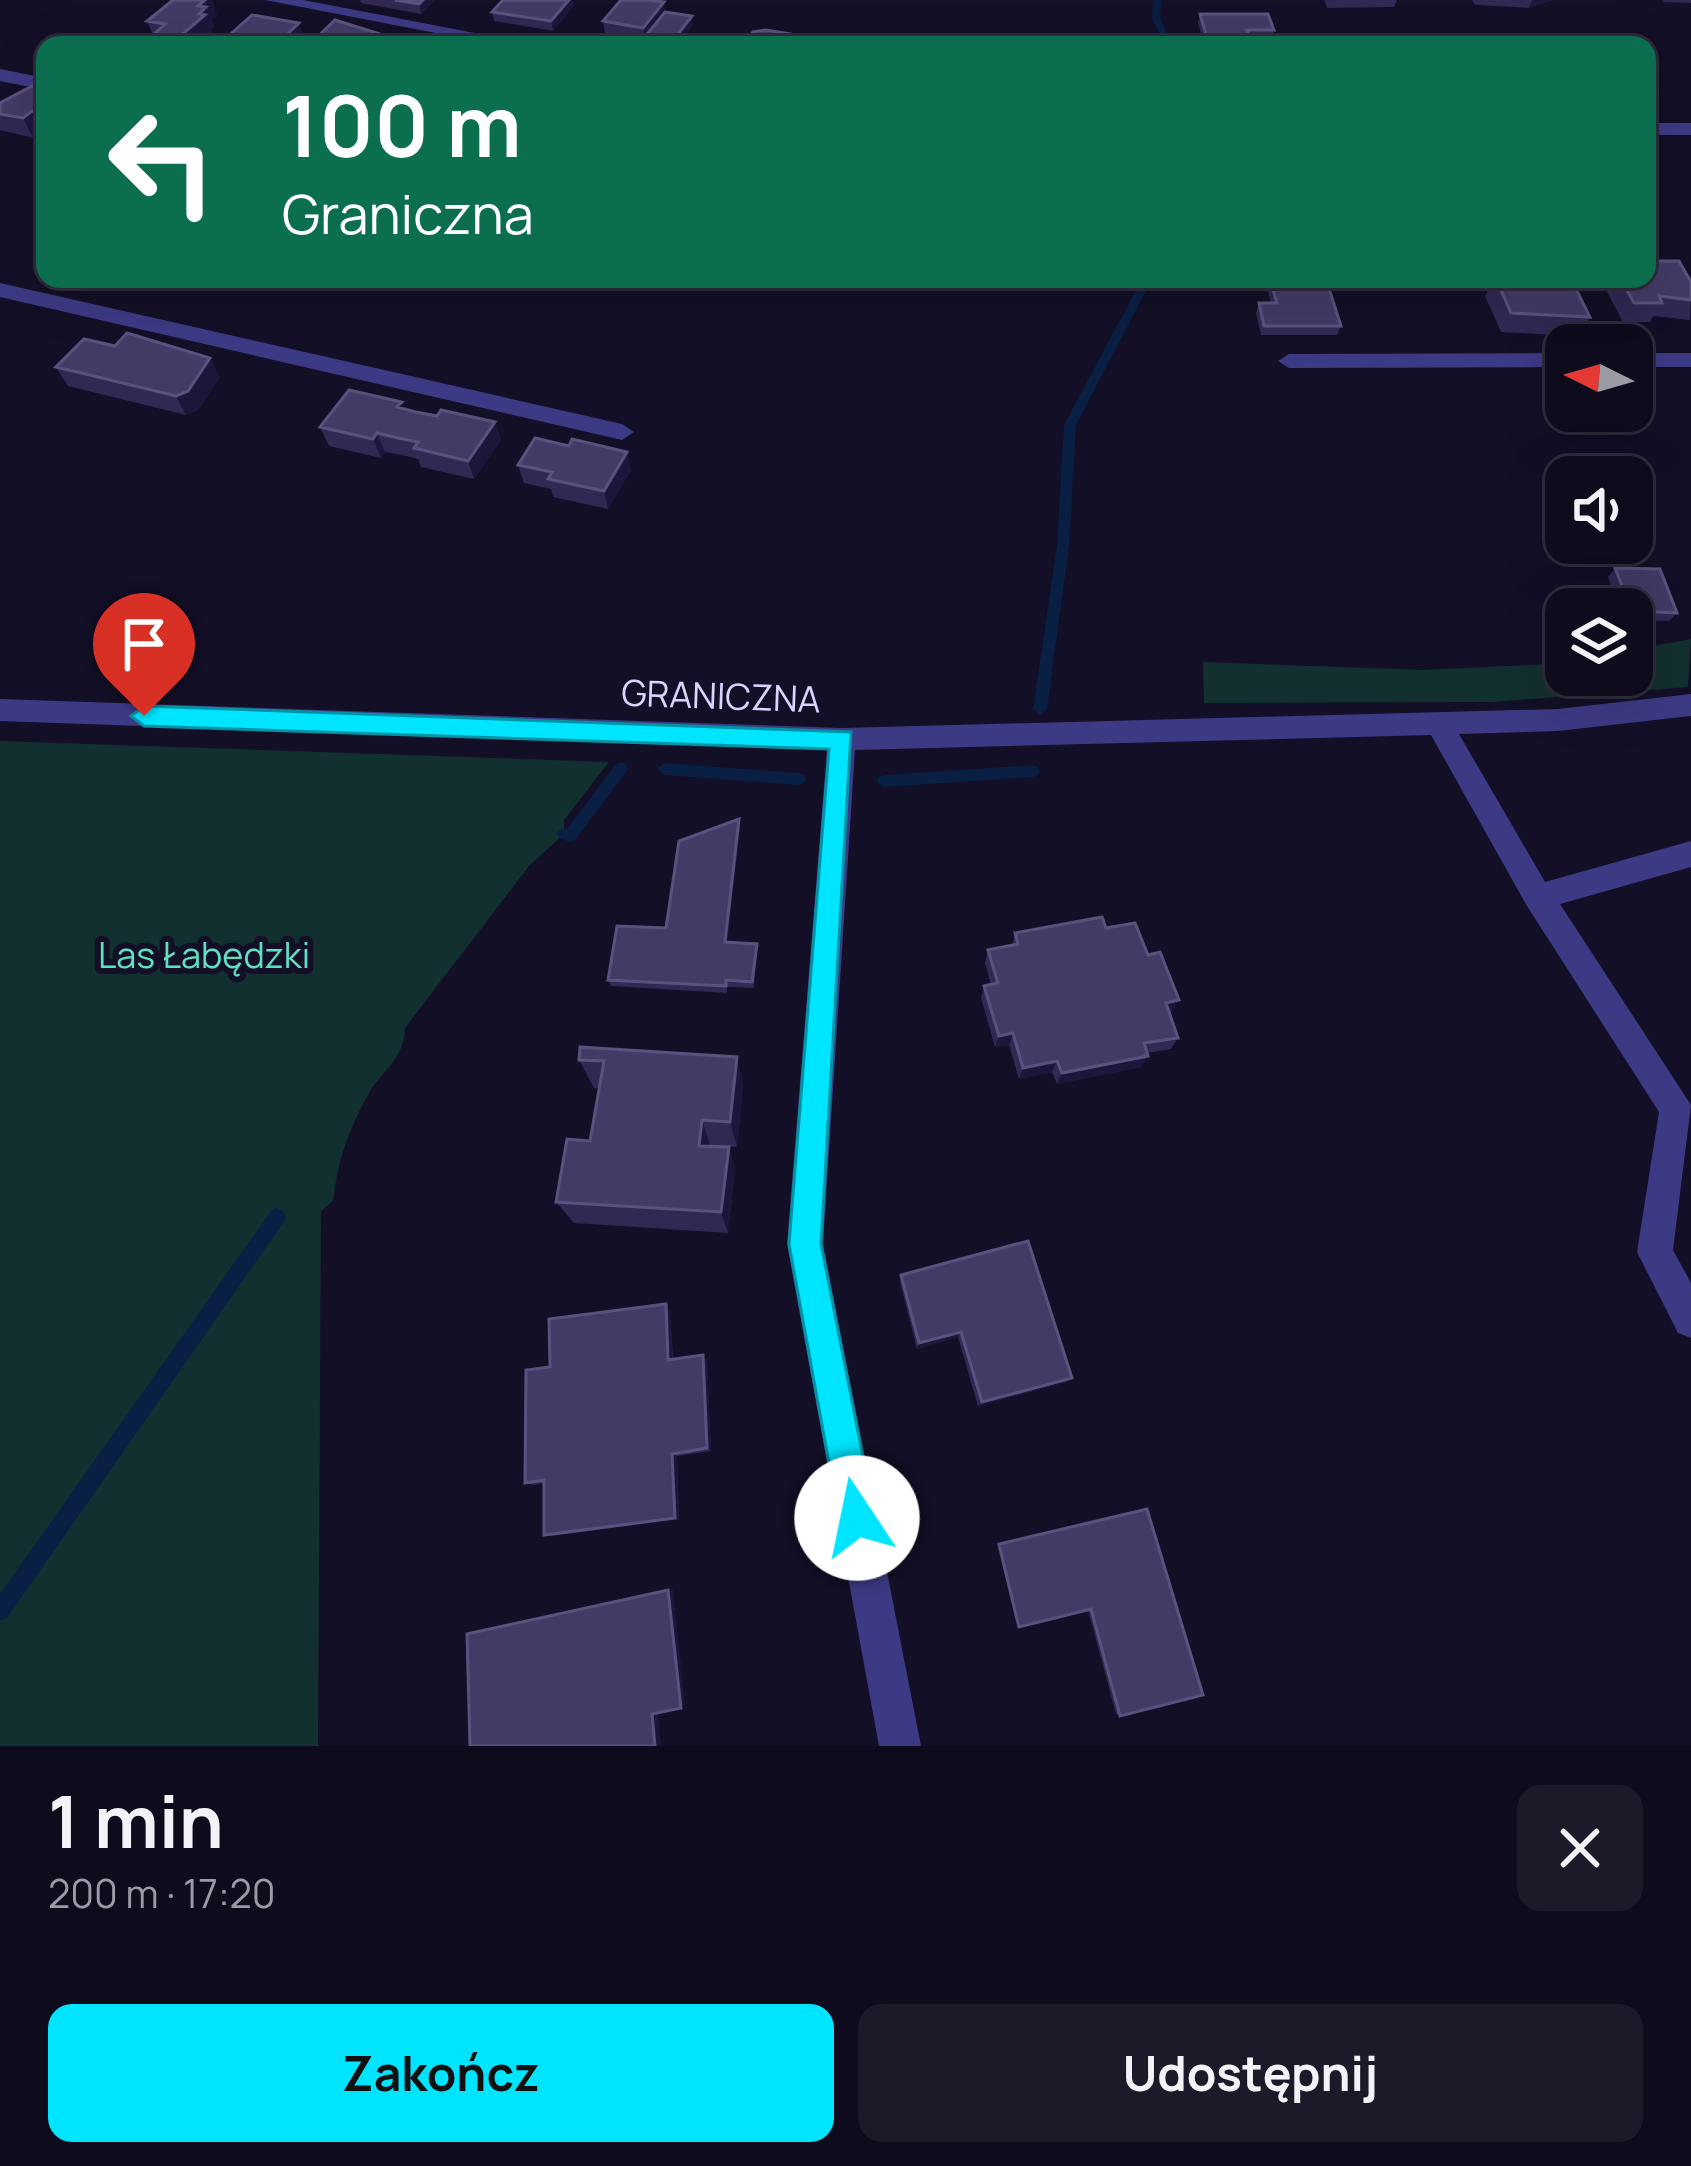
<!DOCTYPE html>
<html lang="pl">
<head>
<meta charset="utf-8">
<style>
  :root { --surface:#0e0b1c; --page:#1c1929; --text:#f1f3f6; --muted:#9b9ba3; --line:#2e2b3b; --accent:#00e5ff }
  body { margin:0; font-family:Manrope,sans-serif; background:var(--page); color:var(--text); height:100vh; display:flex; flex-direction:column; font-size:45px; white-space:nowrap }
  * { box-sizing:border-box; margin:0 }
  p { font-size:39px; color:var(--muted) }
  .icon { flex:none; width:66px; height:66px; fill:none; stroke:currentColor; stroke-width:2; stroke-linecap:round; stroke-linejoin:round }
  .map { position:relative; height:1746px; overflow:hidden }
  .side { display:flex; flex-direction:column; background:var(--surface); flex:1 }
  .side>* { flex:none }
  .top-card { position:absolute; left:36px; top:36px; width:1620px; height:252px; border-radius:24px; box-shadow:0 12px 48px #0002,0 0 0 3px var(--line); background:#0b6e4f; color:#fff; overflow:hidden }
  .needle { width:78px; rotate:275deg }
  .tools { position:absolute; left:1545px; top:324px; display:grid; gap:24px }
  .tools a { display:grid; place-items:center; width:108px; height:108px; border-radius:24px; background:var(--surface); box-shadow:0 12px 48px #0002,0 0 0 3px var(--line); font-size:60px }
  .pin { position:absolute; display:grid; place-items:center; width:102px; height:102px; color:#fff; margin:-123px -51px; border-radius:50% 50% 50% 0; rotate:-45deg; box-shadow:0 0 12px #0007 }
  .pin .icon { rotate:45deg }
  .me { position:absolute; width:132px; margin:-66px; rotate:349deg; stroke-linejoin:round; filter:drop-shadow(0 0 9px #0008) }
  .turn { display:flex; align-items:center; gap:42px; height:252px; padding:0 48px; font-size:54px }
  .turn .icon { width:156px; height:156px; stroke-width:2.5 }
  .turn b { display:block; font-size:84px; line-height:102px }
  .round { display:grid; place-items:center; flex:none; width:126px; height:126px; border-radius:24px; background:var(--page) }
  .summary { display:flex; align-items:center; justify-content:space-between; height:204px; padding:0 48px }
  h1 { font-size:72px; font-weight:700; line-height:90px }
  .button { display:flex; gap:24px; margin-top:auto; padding:24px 48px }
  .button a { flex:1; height:138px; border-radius:24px; background:var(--accent); color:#111; font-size:48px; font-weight:700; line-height:138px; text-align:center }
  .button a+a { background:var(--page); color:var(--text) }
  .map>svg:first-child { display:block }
  .green { fill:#12302f }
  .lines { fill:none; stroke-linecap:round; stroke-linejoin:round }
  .stream { fill:#0a1f44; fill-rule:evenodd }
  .minor { fill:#3d3a85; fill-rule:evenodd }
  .wall { fill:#312854 }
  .shaded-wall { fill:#1d163a }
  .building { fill:#433a66; stroke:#5a527e; stroke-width:3 }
  .route { fill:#00e5ff; stroke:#0095a6; stroke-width:3 }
  .labels { text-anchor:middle; stroke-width:12; stroke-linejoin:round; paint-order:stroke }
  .street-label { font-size:36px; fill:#d9d4ff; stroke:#130f26 }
  .park-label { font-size:36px; fill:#5fe0c0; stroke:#130f26 }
</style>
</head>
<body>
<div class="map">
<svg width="1691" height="1746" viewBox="0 0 1691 1746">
  <rect width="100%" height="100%" fill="#130f26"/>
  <!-- green -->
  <path class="green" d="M 1691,639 L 1688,687 L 1492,702 L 1204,703 L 1203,662 L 1424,670 L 1566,663 L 1566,675 L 1632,675 L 1632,650 Z
    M 0,741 L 609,762 L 564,820 L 564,834 L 529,866 L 405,1028 C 405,1058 383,1069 369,1093 C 349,1128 337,1162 333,1201 L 321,1211 L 318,1746 L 0,1746 Z"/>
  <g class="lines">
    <!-- stream -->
    <path class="stream" d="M 1153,0 L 1161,0 L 1160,18 L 1172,45 L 1164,45 L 1152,18 Z
      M 1142,279 L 1152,279 L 1076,425 L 1069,546 L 1047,709 L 1040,715 L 1033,709 L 1057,546 L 1064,425 Z
      M 621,762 L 626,764 L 628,768 L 626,772 L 575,840 L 570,842 L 559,838 L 557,834 L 559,830 L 567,829 L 616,764 Z
      M 664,763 L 799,773 L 804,775 L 806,779 L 804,783 L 799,785 L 664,775 L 657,769 Z
      M 1033,765 L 1038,767 L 1040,771 L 1038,775 L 1033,777 L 884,787 L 879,785 L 877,781 L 879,777 L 884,775 Z
      M 277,1208 L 283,1211 L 286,1217 L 283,1223 L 7,1618 L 0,1621 L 0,1594 L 271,1211 Z"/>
    <!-- minor -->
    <path class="minor" d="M 265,0 L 303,0 L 537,45 L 498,45 Z
      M 0,69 L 45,78 L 45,90 L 0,81 Z
      M 1647,123 L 1691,123 L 1691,135 L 1647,135 Z
      M 0,283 L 622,424 L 634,432 L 622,440 L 0,297 Z
      M 1566,353 L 1566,367 L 1289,368 L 1278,361 L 1289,354 Z
      M 1632,353 L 1691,353 L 1691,367 L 1632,367 Z
      M 1691,694 L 1691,716 L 1558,731 L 1459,734 L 1545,882 L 1691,841 L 1691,867 L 1560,904 L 1691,1105 L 1673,1250 L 1691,1283 L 1691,1338 L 1678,1333 L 1637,1252 L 1659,1112 L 1527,906 L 1431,735 L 855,750 L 823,1244 L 921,1746 L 879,1746 L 787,1244 L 827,750 L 0,721 L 0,699 L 842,728 L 1558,709 Z"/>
  </g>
  <!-- wall -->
  <path class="wall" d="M 360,0 L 435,0 L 421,14 L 361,3 Z
    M 1324,0 L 1397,0 L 1394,7 L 1327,8 Z
    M 1472,0 L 1552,0 L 1529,8 L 1475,5 Z
    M 1663,0 L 1691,0 L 1691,3 L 1664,2 Z
    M 574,5 L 553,31 L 494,21 L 492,12 Z
    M 665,12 L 692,26 L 678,45 L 633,45 L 606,40 L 603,21 Z
    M 1200,14 L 1274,30 L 1271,39 L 1250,39 L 1252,45 L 1204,45 L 1198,23 Z
    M 217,15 L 211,20 L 214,26 L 211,29 L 212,34 L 200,45 L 157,45 L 147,21 Z
    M 225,39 L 306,42 L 303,45 L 227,45 Z
    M 45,88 L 45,131 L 43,130 L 33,138 L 0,130 L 0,103 Z
    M 1647,261 L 1691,282 L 1690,320 L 1653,316 L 1650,322 L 1623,322 L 1605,288 L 1610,279 L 1647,279 Z
    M 1265,279 L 1326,279 L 1341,326 L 1337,335 L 1261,335 L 1256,313 L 1259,303 L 1271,303 Z
    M 1494,279 L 1571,279 L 1590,317 L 1578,336 L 1501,332 L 1485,296 Z
    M 56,367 L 220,377 L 198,410 L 186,415 L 68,386 Z
    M 405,409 L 437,416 L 495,422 L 501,440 L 474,479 L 421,467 L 418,459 L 406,456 L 385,452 L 381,458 L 329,446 L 320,427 Z
    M 518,465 L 631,470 L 608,509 L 553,497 L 551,489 L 524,483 Z
    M 1615,568 L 1677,613 L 1669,621 L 1632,620 L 1632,609 L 1620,609 L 1608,577 Z
    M 740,827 L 727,942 L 757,951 L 754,988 L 727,987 L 727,993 L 611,986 L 608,980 L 666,928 Z
    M 1106,928 L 1172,1013 L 1169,1013 L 1178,1038 L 1171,1049 L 1147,1053 L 1141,1067 L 1057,1084 L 1052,1072 L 1019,1079 L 1009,1045 L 995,1047 L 981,998 L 984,986 L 991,985 L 985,963 L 988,950 L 1012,945 L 1015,933 Z
    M 737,1057 L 743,1085 L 737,1147 L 710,1146 L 729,1147 L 735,1171 L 728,1233 L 574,1223 L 556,1202 L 590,1141 L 599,1088 L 594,1088 L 579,1060 Z
    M 901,1275 L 1072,1378 L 1066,1382 L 978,1406 L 958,1337 L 917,1349 L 900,1282 Z
    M 670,1310 L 673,1359 L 707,1360 L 711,1451 L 677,1456 L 679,1519 L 552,1536 L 544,1535 L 544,1483 L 534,1485 L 525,1483 L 550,1367 Z
    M 1147,1509 L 1120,1716 L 1116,1714 L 1088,1610 L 1017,1626 L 997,1544 Z"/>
  <!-- shaded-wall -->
  <path class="shaded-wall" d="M 205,0 L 212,0 L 217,15 L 211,20 L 214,26 L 211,29 L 212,34 L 200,45 L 179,45 L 177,39 L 198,6 Z
    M 423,0 L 435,0 L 421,14 L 419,4 Z
    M 569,0 L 573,0 L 574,5 L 553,31 L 551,21 Z
    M 1532,0 L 1552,0 L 1529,8 Z
    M 664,2 L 666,21 L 644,38 L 645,45 L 643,28 Z
    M 692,16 L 692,26 L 678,45 L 672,45 L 672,42 Z
    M 299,23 L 306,42 L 303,45 L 276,45 Z
    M 380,34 L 384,45 L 370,45 Z
    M 32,111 L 43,130 L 33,138 L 23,118 Z
    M 210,358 L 220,377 L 198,410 L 186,415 L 176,396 Z
    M 495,422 L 501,440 L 474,479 L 468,461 Z
    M 377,433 L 385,452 L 381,458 L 373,439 Z
    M 627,452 L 631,470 L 608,509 L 604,491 Z
    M 739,819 L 740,827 L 726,949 L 725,942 Z
    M 1179,1000 L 1172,1013 L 1159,1015 L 1166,1003 Z
    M 1013,1033 L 1009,1045 L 995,1047 L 999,1036 Z
    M 1148,1056 L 1141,1067 L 1057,1084 L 1062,1073 Z
    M 737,1057 L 743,1085 L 737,1147 L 730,1122 Z
    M 1057,1061 L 1052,1072 L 1019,1079 L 1023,1068 Z
    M 702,1120 L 710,1145 L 708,1170 L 699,1146 Z
    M 729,1147 L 735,1171 L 728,1233 L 721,1212 Z
    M 666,1304 L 670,1310 L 673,1365 L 668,1360 Z
    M 961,1332 L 958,1337 L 917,1349 L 919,1343 Z
    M 703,1355 L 707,1360 L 711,1451 L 707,1448 Z
    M 1072,1378 L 1066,1382 L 978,1406 L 982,1402 Z
    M 672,1454 L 677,1456 L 679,1519 L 675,1518 Z
    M 668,1590 L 673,1590 L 685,1704 L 681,1708 Z
    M 658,1710 L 661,1746 L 655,1746 L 652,1714 Z"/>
  <!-- building -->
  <path class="building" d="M 173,0 L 205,0 L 198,6 L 206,7 L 199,14 L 205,15 L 177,39 L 153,35 L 165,24 L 147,21 Z
    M 395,0 L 423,0 L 419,4 Z
    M 503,0 L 569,0 L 551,21 L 492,12 Z
    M 621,0 L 649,0 L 664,2 L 643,28 L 603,21 Z
    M 665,12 L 692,16 L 672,42 L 644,38 Z
    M 1200,14 L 1268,14 L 1274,30 L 1247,30 L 1252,45 L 1209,45 Z
    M 252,15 L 299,23 L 276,45 L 255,45 L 225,39 Z
    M 335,20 L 380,34 L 370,45 L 309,45 Z
    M 766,30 L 821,39 L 818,44 L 826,45 L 744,45 L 753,32 Z
    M 425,35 L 452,40 L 447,45 L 415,45 Z
    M 1026,38 L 1051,45 L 1023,45 Z
    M 1405,40 L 1448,40 L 1450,45 L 1407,45 Z
    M 32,86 L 45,88 L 45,114 L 32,111 L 23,118 L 0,114 L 0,103 Z
    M 1647,261 L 1679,261 L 1691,282 L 1691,300 L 1659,296 L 1662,303 L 1634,303 L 1621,279 L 1647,279 L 1647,269 L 1651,269 Z
    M 1270,279 L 1326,279 L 1341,326 L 1264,326 L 1259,303 L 1277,303 Z
    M 1496,279 L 1571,279 L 1590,317 L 1511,313 Z
    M 127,333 L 210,358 L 188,391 L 176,396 L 56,367 L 84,339 L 115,346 Z
    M 349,390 L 402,402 L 397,407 L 416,412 L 437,416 L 441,410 L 495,422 L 468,461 L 414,448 L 418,442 L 398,438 L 377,433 L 373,439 L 320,427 Z
    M 535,438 L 569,446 L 572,439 L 627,452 L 604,491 L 548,479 L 552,472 L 518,465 Z
    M 1615,568 L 1660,569 L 1677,613 L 1632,611 Z
    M 739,819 L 725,942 L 757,944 L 752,982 L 726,980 L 726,986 L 608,980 L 617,926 L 666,928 L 679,841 Z
    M 1102,917 L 1106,928 L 1135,923 L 1148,955 L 1160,952 L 1179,1000 L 1166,1003 L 1178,1038 L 1144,1043 L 1148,1056 L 1062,1073 L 1057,1061 L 1023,1068 L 1013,1033 L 999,1036 L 984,986 L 998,983 L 988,950 L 1018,944 L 1015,933 Z
    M 580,1047 L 737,1057 L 730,1122 L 702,1120 L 699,1146 L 729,1147 L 721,1212 L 556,1202 L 567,1139 L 590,1141 L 604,1061 L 579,1060 Z
    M 1028,1241 L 1072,1378 L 982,1402 L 961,1332 L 919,1343 L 901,1275 Z
    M 666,1304 L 668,1360 L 703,1355 L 707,1448 L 672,1454 L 675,1518 L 544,1535 L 544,1480 L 525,1483 L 526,1370 L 550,1367 L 549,1319 Z
    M 1147,1509 L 1203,1695 L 1120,1716 L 1091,1609 L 1019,1627 L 999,1544 Z
    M 668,1590 L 681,1708 L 652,1714 L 655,1746 L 470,1746 L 467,1634 Z"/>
  <!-- route -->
  <path class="route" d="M 144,706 L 851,732 L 821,1244 L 875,1518 L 870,1530 L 857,1536 L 844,1530 L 839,1518 L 789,1244 L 829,749 L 144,726 L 131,716 Z"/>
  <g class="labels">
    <!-- street labels -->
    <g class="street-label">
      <text transform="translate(721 696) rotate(2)" y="13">GRANICZNA</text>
    </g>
    <!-- park labels -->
    <g class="park-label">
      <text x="204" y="968">Las Łabędzki</text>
    </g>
  </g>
</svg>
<div class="tools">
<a><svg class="needle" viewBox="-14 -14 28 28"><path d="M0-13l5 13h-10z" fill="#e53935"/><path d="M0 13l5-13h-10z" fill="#9b9ba3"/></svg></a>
<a><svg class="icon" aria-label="sound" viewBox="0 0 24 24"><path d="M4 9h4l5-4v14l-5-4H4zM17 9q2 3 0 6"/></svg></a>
<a><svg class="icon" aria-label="layers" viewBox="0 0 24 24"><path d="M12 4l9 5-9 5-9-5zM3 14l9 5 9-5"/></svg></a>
</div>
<div class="pin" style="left:144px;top:716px;background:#d93025"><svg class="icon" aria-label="arrive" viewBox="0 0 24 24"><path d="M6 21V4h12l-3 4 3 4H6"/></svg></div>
<svg class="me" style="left:857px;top:1518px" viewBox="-20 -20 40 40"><circle r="19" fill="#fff"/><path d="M0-13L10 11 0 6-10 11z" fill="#00e5ff"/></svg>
<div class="top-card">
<div class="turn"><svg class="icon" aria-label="left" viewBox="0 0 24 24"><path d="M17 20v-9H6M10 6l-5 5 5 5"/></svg><div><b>100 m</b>Graniczna</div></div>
</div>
</div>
<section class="side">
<div class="summary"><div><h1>1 min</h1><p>200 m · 17:20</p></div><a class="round"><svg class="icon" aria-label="close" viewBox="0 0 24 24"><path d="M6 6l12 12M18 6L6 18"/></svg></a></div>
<div class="button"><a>Zakończ</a><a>Udostępnij</a></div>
</section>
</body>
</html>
